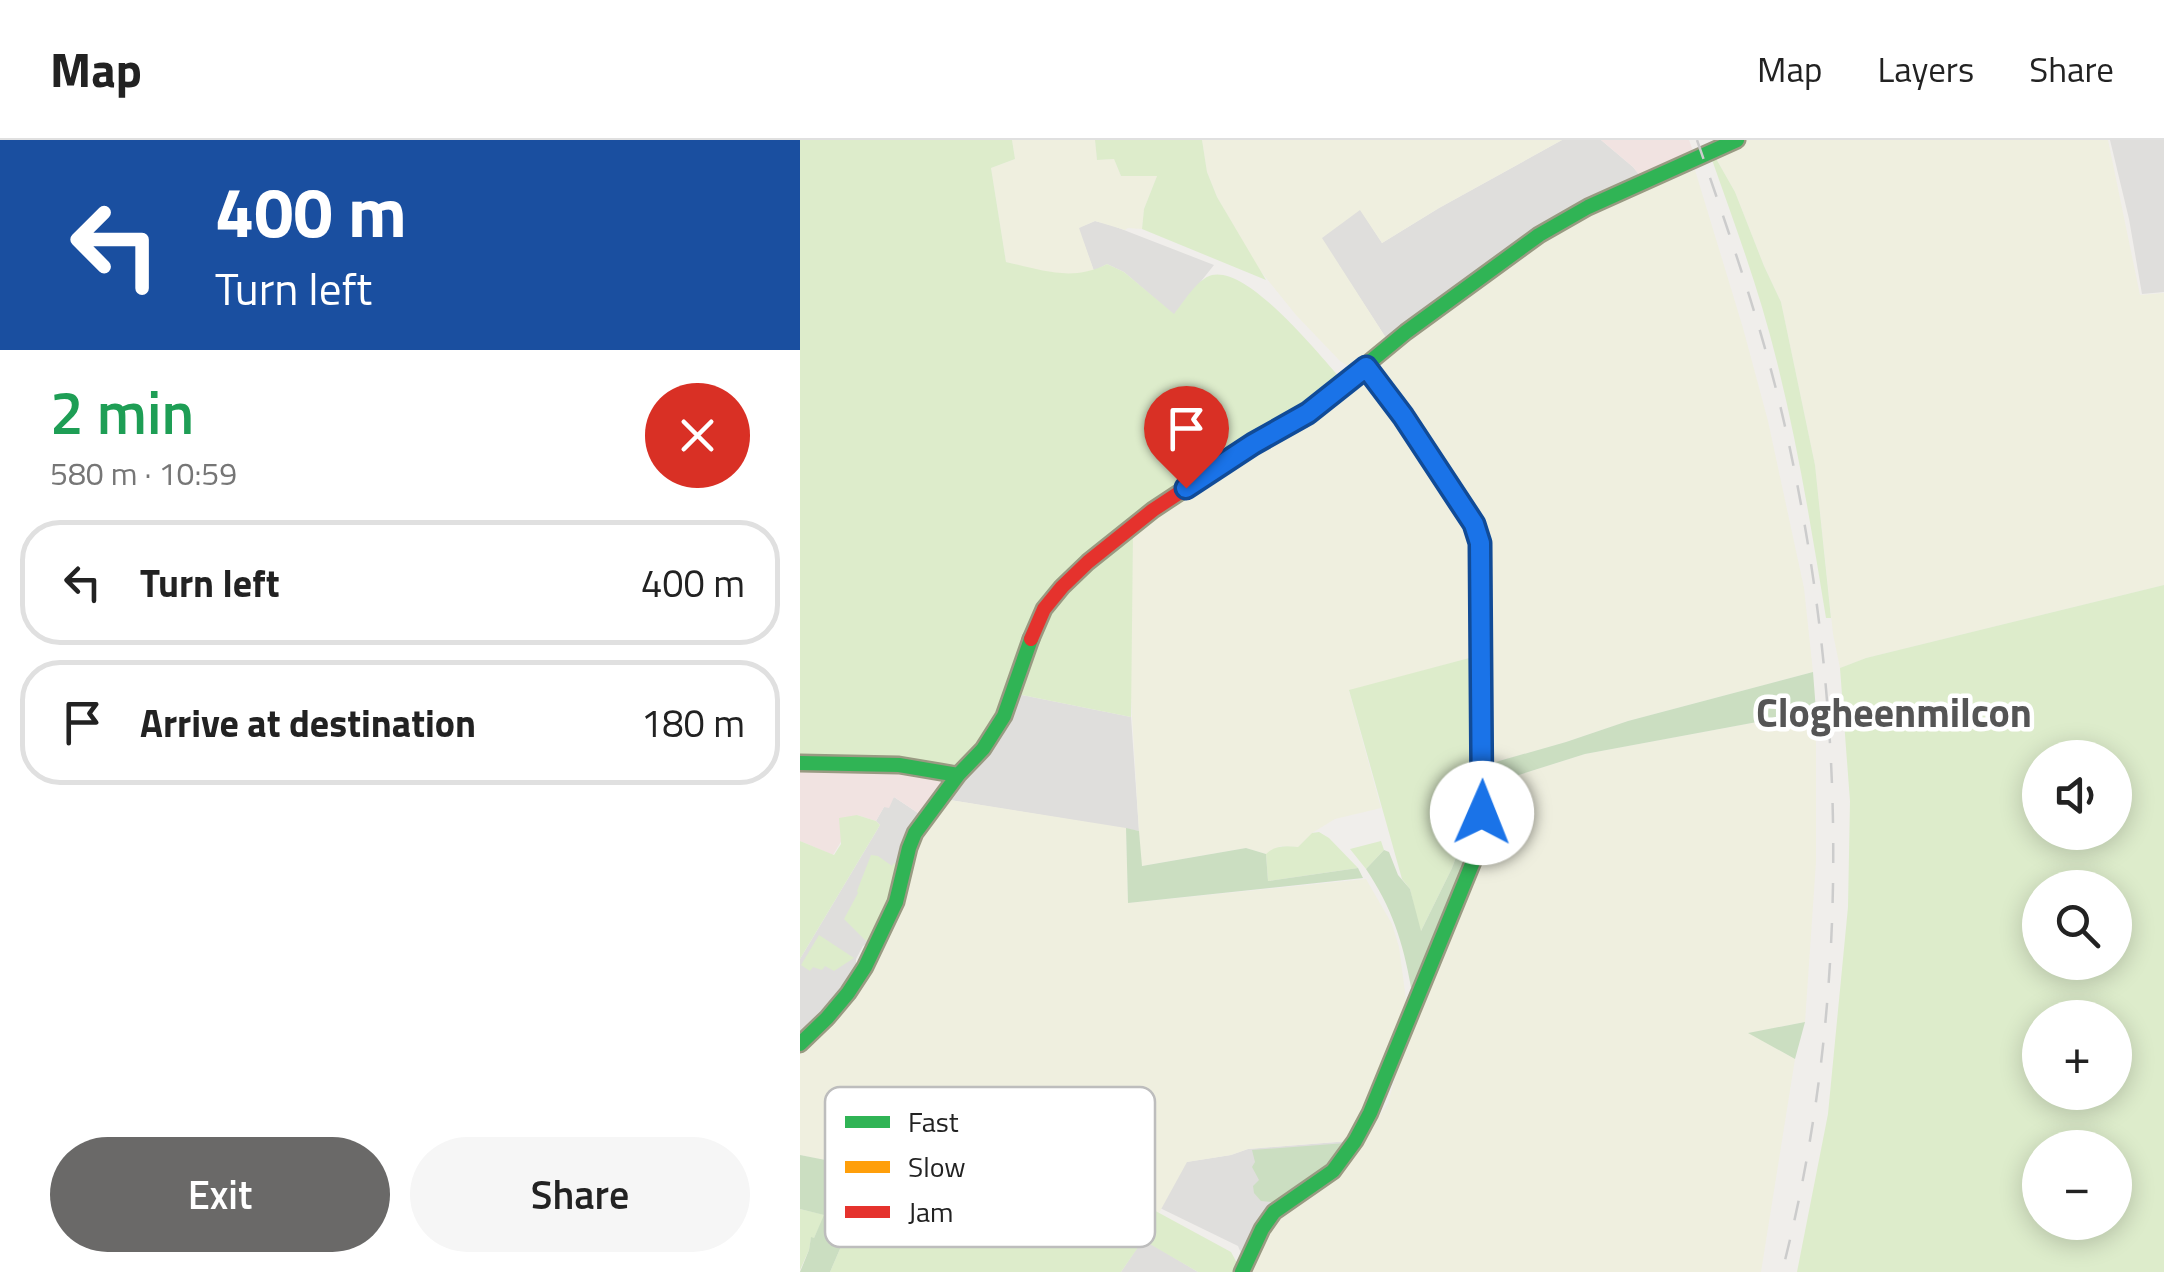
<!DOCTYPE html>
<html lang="en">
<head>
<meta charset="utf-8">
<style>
  :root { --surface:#fff; --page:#f6f6f6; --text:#222; --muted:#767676; --line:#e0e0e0; --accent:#6a6968 }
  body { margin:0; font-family:"Titillium Web",sans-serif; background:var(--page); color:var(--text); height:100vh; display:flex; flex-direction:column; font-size:38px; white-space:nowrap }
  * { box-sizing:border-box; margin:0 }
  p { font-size:32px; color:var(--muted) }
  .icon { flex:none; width:55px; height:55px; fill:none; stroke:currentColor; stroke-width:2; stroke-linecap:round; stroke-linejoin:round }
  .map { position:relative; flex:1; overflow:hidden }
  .drawer { display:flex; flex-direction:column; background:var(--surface); width:800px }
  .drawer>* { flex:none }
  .hud { background:#1a4fa0; color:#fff; overflow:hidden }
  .buttons { position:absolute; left:1222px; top:600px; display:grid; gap:20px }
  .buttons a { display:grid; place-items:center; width:110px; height:110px; border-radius:50%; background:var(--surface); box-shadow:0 5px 25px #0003; font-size:50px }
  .pin { position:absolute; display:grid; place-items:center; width:85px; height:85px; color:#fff; margin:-102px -42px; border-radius:50% 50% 50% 0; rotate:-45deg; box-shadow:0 0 10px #0007 }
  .pin .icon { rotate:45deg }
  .me { position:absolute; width:110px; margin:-55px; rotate:1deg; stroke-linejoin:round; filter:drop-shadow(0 0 8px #0008) }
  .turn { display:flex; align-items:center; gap:35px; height:210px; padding:0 50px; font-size:45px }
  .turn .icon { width:130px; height:130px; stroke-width:2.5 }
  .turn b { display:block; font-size:70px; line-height:85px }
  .round { display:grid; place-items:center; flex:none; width:105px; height:105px; border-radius:52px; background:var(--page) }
  .overview { display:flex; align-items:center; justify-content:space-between; height:170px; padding:0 50px }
  h1 { font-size:60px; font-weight:600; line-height:75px; color:#1e9e55 }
  .button { display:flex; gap:20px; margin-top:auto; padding:20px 50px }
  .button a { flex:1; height:115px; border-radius:60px; background:var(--accent); color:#fff; font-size:40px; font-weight:600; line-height:115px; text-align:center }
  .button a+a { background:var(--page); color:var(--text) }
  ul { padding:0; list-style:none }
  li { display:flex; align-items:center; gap:30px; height:125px; margin:0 20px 15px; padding:0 30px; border:5px solid var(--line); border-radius:40px }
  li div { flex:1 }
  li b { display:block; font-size:38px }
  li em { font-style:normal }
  header { display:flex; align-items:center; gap:60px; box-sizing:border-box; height:140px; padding:0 50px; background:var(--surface); border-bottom:2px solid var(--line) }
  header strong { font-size:48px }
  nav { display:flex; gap:55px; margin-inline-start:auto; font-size:35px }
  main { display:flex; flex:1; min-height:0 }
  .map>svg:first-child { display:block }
  .residential { fill:#dfdedc }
  .commercial { fill:#f1e3e1 }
  .farmland { fill:#efefdf }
  .grass { fill:#ddeccb; fill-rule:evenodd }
  .forest { fill:#cbdec1 }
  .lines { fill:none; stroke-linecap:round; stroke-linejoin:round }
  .fast-casing { stroke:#999a82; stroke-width:19 }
  .slow-casing { stroke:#999a82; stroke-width:19 }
  .jam-casing { stroke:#999a82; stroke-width:19 }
  .fast { stroke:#30b455; stroke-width:14 }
  .slow { stroke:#ff9f0a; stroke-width:14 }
  .jam { stroke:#e5322d; stroke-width:14 }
  .rail { stroke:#ccc; stroke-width:2.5; stroke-dasharray:20 20; stroke-linecap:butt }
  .route-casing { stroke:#114b97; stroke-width:25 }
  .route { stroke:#1a73e8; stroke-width:18 }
  .labels { text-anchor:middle; stroke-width:9; stroke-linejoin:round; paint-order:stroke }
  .quarter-label { font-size:40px; font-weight:bold; fill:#555; stroke:#fff }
  .key { fill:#fff; stroke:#bdbdbd; stroke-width:2.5 }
  .key-label { font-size:28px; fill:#222 }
</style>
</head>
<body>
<header>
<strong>Map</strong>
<nav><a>Map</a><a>Layers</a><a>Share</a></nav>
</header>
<main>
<section class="drawer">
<div class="hud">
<div class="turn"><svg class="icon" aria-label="left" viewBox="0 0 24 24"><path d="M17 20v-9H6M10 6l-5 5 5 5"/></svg><div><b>400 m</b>Turn left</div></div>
</div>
<div class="overview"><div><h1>2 min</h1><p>580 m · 10:59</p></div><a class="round" style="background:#d93025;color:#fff"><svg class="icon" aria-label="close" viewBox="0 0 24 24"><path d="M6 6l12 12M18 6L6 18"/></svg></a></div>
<ul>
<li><svg class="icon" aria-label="left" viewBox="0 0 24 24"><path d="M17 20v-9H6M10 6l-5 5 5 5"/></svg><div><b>Turn left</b></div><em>400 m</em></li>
<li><svg class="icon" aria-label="arrive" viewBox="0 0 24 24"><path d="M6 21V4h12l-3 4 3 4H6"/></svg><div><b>Arrive at destination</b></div><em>180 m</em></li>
</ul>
<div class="button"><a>Exit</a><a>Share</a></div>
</section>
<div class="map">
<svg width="1364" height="1132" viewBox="0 0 1364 1132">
  <rect width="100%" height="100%" fill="#f0eeeb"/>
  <!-- residential -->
  <path class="residential" d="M 762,0 L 801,0 L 833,27 L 841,37 L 588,201 L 521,98 L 560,69 L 582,103 L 639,68 Z
    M 1310,0 L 1364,0 L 1364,152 L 1342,154 L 1329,79 Z
    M 295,81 L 311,85 L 414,125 L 374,175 L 324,132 L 307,124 L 294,131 L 278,88 Z
    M 217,554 L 331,577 L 339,691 L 150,660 L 160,639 Z
    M 94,657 L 121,675 L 95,753 L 72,801 L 63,806 L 56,819 L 56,832 L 44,851 L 0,899 L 0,819 L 80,685 L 76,681 L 84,667 Z
    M 549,1001 L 528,1027 L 496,1051 L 443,1118 L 438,1106 L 360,1068 L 386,1022 L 431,1015 L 448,1009 Z
    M 343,1099 L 398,1132 L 321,1132 Z"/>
  <!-- commercial -->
  <path class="commercial" d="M 801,0 L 889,0 L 894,14 L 841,37 L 833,27 Z
    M 100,626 L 151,636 L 121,675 L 94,657 L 89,668 L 84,667 L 76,681 L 57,675 L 33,715 L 0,701 L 0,627 Z"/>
  <!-- farmland -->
  <path class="farmland" d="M 212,0 L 295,0 L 297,20 L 314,19 L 321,36 L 357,36 L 344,69 L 342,89 L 328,88 L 325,90 L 295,81 L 279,88 L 294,131 L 271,135 L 251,134 L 206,122 L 191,28 L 215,19 Z
    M 402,0 L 762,0 L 639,68 L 582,103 L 560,70 L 522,98 L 588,201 L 557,225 L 548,226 L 540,221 L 496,175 L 458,128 L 417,57 L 407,32 Z
    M 943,0 L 1308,0 L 1340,155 L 1364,153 L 1364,445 L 1066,518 L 1040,528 L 1033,494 L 1015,325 L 981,162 L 964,126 L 935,52 L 914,15 Z
    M 895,30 L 943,188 L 968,281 L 1004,448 L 1013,532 L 828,581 L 766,602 L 692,623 L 688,398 L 680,378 L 617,282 L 586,243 L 582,232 L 582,225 L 584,220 L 617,191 L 752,94 L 817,60 Z
    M 564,242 L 592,276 L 664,384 L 673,404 L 673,517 L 549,551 L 581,668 L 535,679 L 512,693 L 498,707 L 481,706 L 466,714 L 446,708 L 341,726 L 330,542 L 333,394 L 443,321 L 500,290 Z
    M 1016,571 L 1016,722 L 1005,882 L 949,893 L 995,919 L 961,1132 L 451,1132 L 468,1094 L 477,1080 L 554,1013 L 588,963 L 601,916 L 686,700 L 690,644 L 785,614 Z
    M 150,660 L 326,688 L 328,763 L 566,739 L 592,784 L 599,807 L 607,867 L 583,932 L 549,1001 L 448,1009 L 431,1015 L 387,1022 L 359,1073 L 308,1049 L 307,1033 L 184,1051 L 0,1015 L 0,904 L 65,827 L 115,693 Z"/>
  <!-- grass -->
  <path class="grass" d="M 0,0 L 212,0 L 215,19 L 191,28 L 206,122 C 242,130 272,142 307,124 L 324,132 L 374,174 C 383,163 397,139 412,135 C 450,127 519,215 543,241 L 359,359 L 282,417 L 282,420 L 265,435 L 191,586 L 180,602 L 158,627 L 131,622 L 0,618 Z
    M 295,0 L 402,0 L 407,32 L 417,57 L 466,140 L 342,89 L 344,69 L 357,36 L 321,36 L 314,19 L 297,20 Z
    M 914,15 L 935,52 L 964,126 L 981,162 L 1015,325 L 1031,478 L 1026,478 C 1012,392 998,306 977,222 C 960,152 935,85 911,17 Z
    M 333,394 L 331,577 L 217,554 C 229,525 239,493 257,466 C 274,441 308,413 333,394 Z
    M 1364,445 L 1364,1132 L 997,1132 L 1028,974 L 1048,767 L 1050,661 L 1040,528 L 1066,518 ZM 1240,618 L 1315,618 L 1315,692 L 1240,692 ZM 1240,748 L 1315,748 L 1315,822 L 1240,822 ZM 1240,878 L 1315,878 L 1315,952 L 1240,952 ZM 1240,1008 L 1315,1008 L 1315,1082 L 1240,1082 Z
    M 673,517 L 677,635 L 674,681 L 665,693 L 652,728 L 620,793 L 610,749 L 602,739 L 549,550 Z
    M 57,675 L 76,681 L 80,685 L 0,819 L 0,701 L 34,715 L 41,704 L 39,678 Z
    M 519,692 L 529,698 L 558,728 L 468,741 L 466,714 C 475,705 486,706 498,707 L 512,693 Z
    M 581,701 L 584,710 L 566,729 L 550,709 Z
    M 71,715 L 78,716 L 92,726 L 94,723 L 99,725 L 94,749 L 70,799 L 66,801 L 44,779 L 58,753 L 57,751 Z
    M 19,795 L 54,818 L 34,831 L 25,826 L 22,830 L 13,827 L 10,831 L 1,825 Z
    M 308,1049 L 339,1062 L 431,1112 L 437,1123 L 436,1132 L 398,1132 L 343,1100 L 321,1132 L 30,1132 L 52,1081 Z
    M 0,1069 L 25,1075 L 14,1098 L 11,1098 L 9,1110 L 0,1130 Z"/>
  <!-- forest -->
  <path class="forest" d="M 1013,532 L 1016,571 L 785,614 L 690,644 L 692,623 L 766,602 L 828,581 Z
    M 674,681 L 678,681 L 674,706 L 618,848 L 611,847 C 603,802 592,768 566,729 L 584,710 L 589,712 L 598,735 L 610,749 L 621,791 L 652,728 L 665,693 Z
    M 326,688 L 339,691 L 342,726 L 446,708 L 466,714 L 468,741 L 558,728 L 563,738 L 328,763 Z
    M 1005,882 L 995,919 L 948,893 Z
    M 546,1003 L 523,1030 L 473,1065 L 471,1062 L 461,1061 L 454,1053 L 453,1046 L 459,1040 L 452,1027 L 455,1022 L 452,1010 Z
    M 0,1015 L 184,1051 L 308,1033 L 308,1049 L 52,1081 L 30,1132 L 0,1132 L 9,1110 L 11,1097 L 14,1098 L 24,1075 L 0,1069 Z"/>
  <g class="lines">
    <defs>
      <path id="fast" d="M 509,272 L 606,192 L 739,95 L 788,67 L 937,0
        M 0,623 L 99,625 L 158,635
        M 0,904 L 27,878 L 48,853 L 65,827 L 96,762 L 109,708 L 115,693 L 158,635 L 183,609 L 204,576 L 231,499
        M 442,1132 L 462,1089 L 474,1072 L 533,1031 L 555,1001 L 570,973 L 675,717 L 682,673 L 681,538"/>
      <path id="slow" d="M 566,227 L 603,276 L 674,384 L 680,403 L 681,538"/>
      <path id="jam" d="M 231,499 L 244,469 L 262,447 L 288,422 L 353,370 L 453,304 L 509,272"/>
    </defs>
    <!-- fast casing -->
    <use href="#fast" class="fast-casing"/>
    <!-- slow casing -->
    <use href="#slow" class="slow-casing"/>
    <!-- jam casing -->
    <use href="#jam" class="jam-casing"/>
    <!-- fast -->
    <use href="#fast" class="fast"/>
    <!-- slow -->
    <use href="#slow" class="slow"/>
    <!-- jam -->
    <use href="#jam" class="jam"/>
    <!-- rail -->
    <path class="rail" d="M 897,0 C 929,93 962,186 984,282 C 1047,557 1053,858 982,1132"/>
  </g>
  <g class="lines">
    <defs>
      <path id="route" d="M 386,348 L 453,304 L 508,273 L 566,227 L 603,276 L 674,384 L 680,403 L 682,673"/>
    </defs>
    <!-- route casing -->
    <use href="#route" class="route-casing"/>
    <!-- route -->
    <use href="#route" class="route"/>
  </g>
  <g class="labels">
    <!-- quarter labels -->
    <g class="quarter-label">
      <text x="1094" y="587">Clogheenmilcon</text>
    </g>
  </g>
  <!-- legend -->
  <rect x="25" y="947" width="330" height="160" rx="15" class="key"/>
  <rect x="45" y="976" width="45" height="12" fill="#30b455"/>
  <rect x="45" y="1021" width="45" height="12" fill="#ff9f0a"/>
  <rect x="45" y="1066" width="45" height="12" fill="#e5322d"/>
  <g class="key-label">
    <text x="108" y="992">Fast</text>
    <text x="108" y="1037">Slow</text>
    <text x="108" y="1082">Jam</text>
  </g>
</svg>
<div class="buttons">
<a><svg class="icon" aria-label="sound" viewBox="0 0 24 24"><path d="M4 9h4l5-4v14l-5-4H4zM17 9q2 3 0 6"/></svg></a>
<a><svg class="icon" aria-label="search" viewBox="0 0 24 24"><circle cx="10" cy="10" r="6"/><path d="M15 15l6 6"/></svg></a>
<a>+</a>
<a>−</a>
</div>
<div class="pin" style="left:386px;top:348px;background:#d93025"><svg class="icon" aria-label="arrive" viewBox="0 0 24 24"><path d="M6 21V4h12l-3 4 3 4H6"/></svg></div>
<svg class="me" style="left:682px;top:673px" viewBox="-20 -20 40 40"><circle r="19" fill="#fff"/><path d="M0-13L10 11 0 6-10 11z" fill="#1a73e8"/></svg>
</div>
</main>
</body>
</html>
